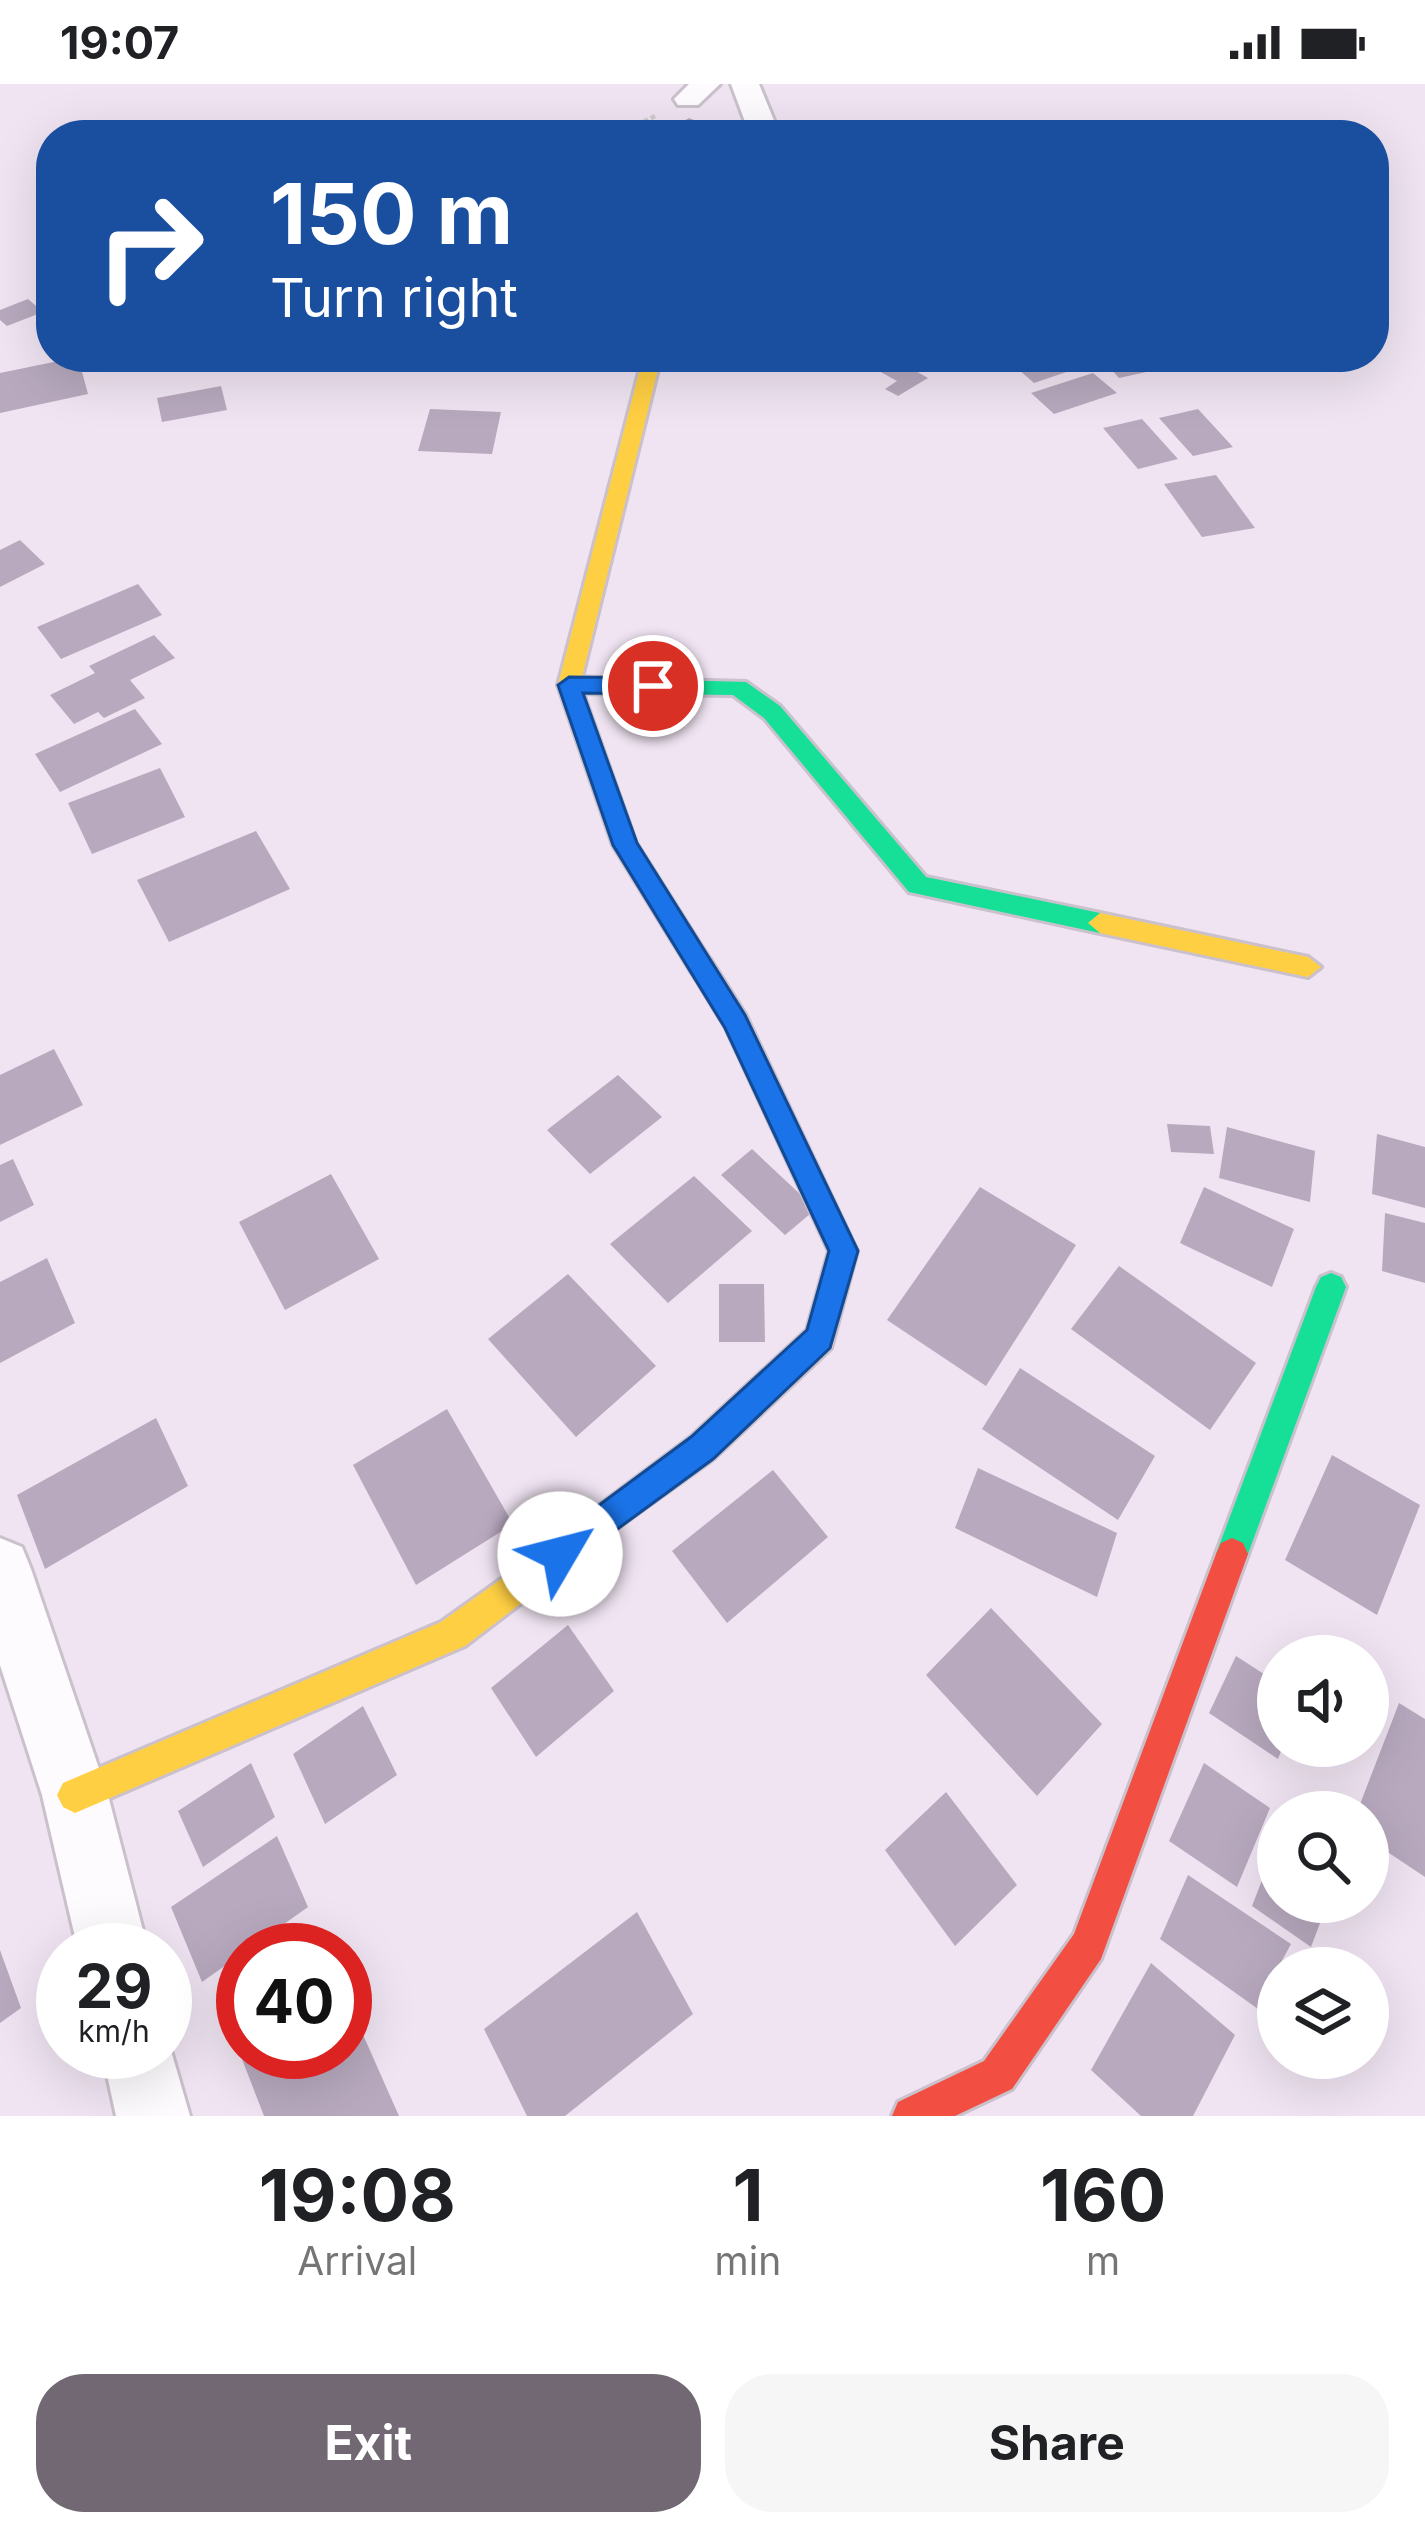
<!DOCTYPE html>
<html lang="en">
<head>
<meta charset="utf-8">
<style>
  :root { --surface:#fff; --page:#f6f6f6; --text:#202124; --muted:#757577; --accent:#716873 }
  body { margin:0; font-family:Inter,sans-serif; background:var(--page); color:var(--text); height:100vh; display:flex; flex-direction:column; font-size:45px; white-space:nowrap }
  * { box-sizing:border-box; margin:0 }
  p { font-size:39px; color:var(--muted) }
  .icon { flex:none; width:66px; height:66px; fill:none; stroke:currentColor; stroke-width:2; stroke-linecap:round; stroke-linejoin:round }
  .map { position:relative; height:2032px; overflow:hidden }
  .details { display:flex; flex-direction:column; background:var(--surface); flex:1 }
  .details>* { flex:none }
  .hud { position:absolute; left:36px; top:36px; width:1353px; height:252px; border-radius:48px; box-shadow:0 12px 48px #0002; background:#1a4fa0; color:#fff; overflow:hidden }
  .tools { position:absolute; left:1257px; top:1551px; display:grid; gap:24px }
  .tools a { display:grid; place-items:center; width:132px; height:132px; border-radius:50%; background:var(--surface); box-shadow:0 12px 48px #0002; font-size:60px }
  .speed { position:absolute; left:36px; top:1839px; display:flex; gap:24px; font-size:60px; font-weight:700; text-align:center }
  .speed>* { display:grid; place-content:center; width:156px; height:156px; border-radius:50%; background:var(--surface); box-shadow:0 12px 48px #0002; line-height:1 }
  .speed small { font-size:30px; font-weight:400 }
  .speed .limit { border:18px solid #d22; background:#fff; color:#111 }
  .pin { position:absolute; display:grid; place-items:center; width:102px; height:102px; color:#fff; margin:-51px; border:6px solid #fff; border-radius:50%; box-shadow:0 3px 12px #0007 }
  .me { position:absolute; width:132px; margin:-66px; rotate:53deg; stroke-linejoin:round; filter:drop-shadow(0 0 9px #0008) }
  .turn { display:flex; align-items:center; gap:42px; height:252px; padding:0 36px; font-size:54px }
  .turn .icon { width:156px; height:156px; stroke-width:2.5 }
  .turn b { display:block; font-size:84px; line-height:102px }
  .eta { display:flex; justify-content:space-evenly; align-items:center; height:204px; text-align:center }
  .eta b { font-size:72px; font-weight:700; line-height:84px }
  .action { display:flex; gap:24px; margin-top:auto; padding:24px 36px }
  .action a { flex:1; height:138px; border-radius:48px; background:var(--accent); color:#fff; font-size:48px; font-weight:700; line-height:138px; text-align:center }
  .action a+a { background:var(--page); color:var(--text) }
  .status { display:flex; justify-content:space-between; align-items:center; height:84px; padding:0 60px; background:var(--surface); direction:ltr }
  .status svg { height:33px; fill:currentColor }
  .map>svg:first-child { display:block }
  .building { fill:#b8a9be }
  .lines { fill:none; stroke-linecap:round; stroke-linejoin:round }
  .street-casing { stroke:#cac1cc; stroke-width:6 }
  .fast-casing { stroke:#cac1cc; stroke-width:6 }
  .slow-casing { stroke:#cac1cc; stroke-width:6 }
  .jam-casing { stroke:#cac1cc; stroke-width:6 }
  .path { stroke:#cecace; stroke-width:4.5; stroke-dasharray:6 3; stroke-linecap:butt }
  .street { fill:#fdfbfd; fill-rule:evenodd }
  .fast { fill:#16e098; fill-rule:evenodd }
  .slow { fill:#ffcf43; fill-rule:evenodd }
  .jam { fill:#f24e42; fill-rule:evenodd }
  .route { fill:#1a73e8; stroke:#114b97; stroke-width:3 }
</style>
</head>
<body>
<div class="status"><b>19:07</b><svg viewBox="0 0 49 12"><path d="M0 12V9h3v3zM5 12V6h3v6zM10 12V3h3v9zM15 12V0h3v12zM26 1h20v11H26zM47 4h2v5h-2z"/></svg></div>
<div class="map">
<svg width="1425" height="2032" viewBox="0 0 1425 2032">
  <rect width="100%" height="100%" fill="#f0e4f2"/>
  <!-- building -->
  <path class="building" d="M 689,34 L 708,42 L 692,51 L 659,51 Z
    M 28,215 L 43,228 L 7,242 L 0,236 L 0,226 Z
    M 78,273 L 88,310 L 0,329 L 0,289 Z
    M 885,273 L 911,273 L 922,279 L 912,285 L 928,294 L 898,312 L 885,305 L 897,297 L 870,282 Z
    M 1021,273 L 1077,273 L 1087,281 L 1034,299 L 1009,277 Z
    M 1100,273 L 1148,273 L 1160,285 L 1119,294 Z
    M 1093,289 L 1117,309 L 1054,330 L 1031,309 Z
    M 221,302 L 227,326 L 162,338 L 157,314 Z
    M 430,325 L 501,328 L 492,370 L 418,367 Z
    M 1198,325 L 1233,363 L 1193,372 L 1159,334 Z
    M 1142,335 L 1178,375 L 1138,385 L 1103,344 Z
    M 1216,391 L 1255,444 L 1202,453 L 1164,400 Z
    M 20,456 L 45,480 L 0,503 L 0,466 Z
    M 138,500 L 162,531 L 61,575 L 37,543 Z
    M 154,551 L 175,574 L 130,596 L 145,614 L 104,634 L 98,628 L 74,640 L 50,611 L 95,589 L 89,582 Z
    M 135,625 L 162,660 L 60,708 L 35,670 Z
    M 160,684 L 185,733 L 92,770 L 68,719 Z
    M 256,747 L 290,805 L 169,858 L 137,796 Z
    M 54,965 L 83,1021 L 0,1061 L 0,991 Z
    M 618,991 L 662,1033 L 590,1090 L 547,1046 Z
    M 1167,1040 L 1210,1042 L 1214,1070 L 1171,1068 Z
    M 1227,1043 L 1315,1067 L 1310,1118 L 1219,1094 Z
    M 1377,1050 L 1425,1063 L 1425,1124 L 1372,1110 Z
    M 752,1065 L 816,1125 L 785,1151 L 721,1091 Z
    M 13,1075 L 34,1121 L 0,1138 L 0,1081 Z
    M 331,1090 L 379,1175 L 285,1226 L 239,1138 Z
    M 694,1092 L 752,1147 L 668,1219 L 610,1160 Z
    M 980,1103 L 1076,1161 L 986,1302 L 887,1236 Z
    M 1204,1103 L 1294,1145 L 1272,1203 L 1180,1159 Z
    M 1385,1129 L 1425,1139 L 1425,1199 L 1382,1187 Z
    M 47,1174 L 75,1239 L 0,1279 L 0,1198 Z
    M 1119,1182 L 1256,1279 L 1210,1346 L 1071,1245 Z
    M 568,1190 L 656,1282 L 576,1353 L 488,1255 Z
    M 719,1200 L 764,1200 L 765,1258 L 719,1258 Z
    M 1020,1284 L 1155,1372 L 1118,1436 L 982,1345 Z
    M 447,1325 L 513,1440 L 416,1501 L 353,1381 Z
    M 156,1334 L 188,1402 L 45,1485 L 17,1411 Z
    M 1332,1371 L 1420,1421 L 1377,1531 L 1285,1476 Z
    M 978,1384 L 1117,1449 L 1097,1513 L 955,1444 Z
    M 773,1386 L 828,1453 L 727,1539 L 672,1467 Z
    M 991,1524 L 1102,1640 L 1037,1712 L 926,1591 Z
    M 568,1541 L 614,1607 L 536,1673 L 491,1604 Z
    M 1236,1572 L 1278,1599 L 1278,1662 L 1283,1662 L 1278,1675 L 1209,1629 Z
    M 1399,1619 L 1425,1635 L 1425,1793 L 1368,1755 L 1368,1728 L 1357,1728 Z
    M 363,1622 L 397,1691 L 325,1740 L 293,1670 Z
    M 251,1679 L 275,1733 L 203,1783 L 178,1727 Z
    M 1204,1679 L 1270,1724 L 1237,1803 L 1169,1757 Z
    M 946,1708 L 1017,1801 L 955,1862 L 885,1766 Z
    M 277,1752 L 308,1823 L 202,1898 L 171,1823 Z
    M 1278,1755 L 1278,1818 L 1328,1818 L 1311,1863 L 1252,1822 Z
    M 1188,1791 L 1291,1860 L 1278,1884 L 1265,1930 L 1160,1855 Z
    M 637,1828 L 693,1930 L 565,2032 L 527,2032 L 484,1945 Z
    M 0,1866 L 21,1924 L 0,1939 Z
    M 1151,1879 L 1235,1951 L 1193,2032 L 1141,2032 L 1091,1986 Z
    M 345,1910 L 399,2032 L 264,2032 L 240,1970 L 345,1968 Z"/>
  <g class="lines">
    <defs>
      <path id="street" d="M 689,0 L 720,0 L 698,21 L 678,21 L 674,15 Z
        M 731,0 L 759,0 L 780,51 L 750,51 Z
        M 0,1454 L 22,1463 L 31,1485 L 108,1711 L 148,1866 L 78,1866 L 42,1711 L 0,1581 Z
        M 165,1946 L 190,2032 L 116,2032 L 102,1968 L 165,1968 Z"/>
      <path id="fast" d="M 569,593 L 746,598 L 780,622 L 926,793 L 1100,829 L 1112,839 L 1100,849 L 909,808 L 764,634 L 733,611 L 569,609 L 558,601 Z
        M 701,872 L 710,875 L 745,930 L 857,1167 L 831,1264 L 713,1375 L 592,1462 L 581,1457 L 576,1446 L 581,1435 L 691,1353 L 807,1246 L 829,1167 L 726,944 L 688,882 Z
        M 1331,1189 L 1341,1193 L 1346,1203 L 1248,1470 L 1243,1481 L 1232,1486 L 1221,1481 L 1216,1470 L 1316,1203 L 1321,1193 Z"/>
      <path id="slow" d="M 643,273 L 661,273 L 580,601 L 636,759 L 714,882 L 701,892 L 692,889 L 613,761 L 558,601 Z
        M 1100,829 L 1308,873 L 1321,883 L 1308,893 L 1100,849 L 1088,839 Z
        M 592,1430 L 603,1435 L 608,1446 L 603,1457 L 465,1562 L 75,1729 L 63,1723 L 57,1711 L 63,1699 L 441,1538 Z"/>
      <path id="jam" d="M 1232,1454 L 1243,1459 L 1248,1470 L 1101,1875 L 1012,2005 L 955,2032 L 892,2032 L 898,2018 L 984,1977 L 1074,1850 L 1216,1470 L 1221,1459 Z"/>
    </defs>
    <!-- street casing -->
    <use href="#street" class="street-casing"/>
    <!-- fast casing -->
    <use href="#fast" class="fast-casing"/>
    <!-- slow casing -->
    <use href="#slow" class="slow-casing"/>
    <!-- jam casing -->
    <use href="#jam" class="jam-casing"/>
    <!-- path -->
    <path class="path" d="M 619,51 L 655,32"/>
    <!-- street -->
    <use href="#street" class="street"/>
    <!-- fast -->
    <use href="#fast" class="fast"/>
    <!-- slow -->
    <use href="#slow" class="slow"/>
    <!-- jam -->
    <use href="#jam" class="jam"/>
  </g>
  <!-- route -->
  <path class="route" d="M 569,593 L 653,594 L 665,602 L 653,610 L 583,609 L 637,759 L 745,931 L 858,1167 L 830,1264 L 713,1375 L 560,1487 L 548,1482 L 543,1470 L 548,1459 L 691,1353 L 807,1246 L 829,1167 L 725,944 L 613,761 L 558,601 Z"/>
</svg>
<div class="tools">
<a><svg class="icon" aria-label="sound" viewBox="0 0 24 24"><path d="M4 9h4l5-4v14l-5-4H4zM17 9q2 3 0 6"/></svg></a>
<a><svg class="icon" aria-label="search" viewBox="0 0 24 24"><circle cx="10" cy="10" r="6"/><path d="M15 15l6 6"/></svg></a>
<a><svg class="icon" aria-label="layers" viewBox="0 0 24 24"><path d="M12 4l9 5-9 5-9-5zM3 14l9 5 9-5"/></svg></a>
</div>
<div class="speed"><div>29<small>km/h</small></div><div class="limit">40</div></div>
<div class="pin" style="left:653px;top:602px;background:#d93025"><svg class="icon" aria-label="arrive" viewBox="0 0 24 24"><path d="M6 21V4h12l-3 4 3 4H6"/></svg></div>
<svg class="me" style="left:560px;top:1470px" viewBox="-20 -20 40 40"><circle r="19" fill="#fff"/><path d="M0-13L10 11 0 6-10 11z" fill="#1a73e8"/></svg>
<div class="hud">
<div class="turn"><svg class="icon" aria-label="right" viewBox="0 0 24 24"><path d="M7 20v-9h11M14 6l5 5-5 5"/></svg><div><b>150 m</b>Turn right</div></div>
</div>
</div>
<section class="details">
<div class="eta">
<div><b>19:08</b><p>Arrival</p></div>
<div><b>1</b><p>min</p></div>
<div><b>160</b><p>m</p></div>
</div>
<div class="action"><a>Exit</a><a>Share</a></div>
</section>
</body>
</html>
